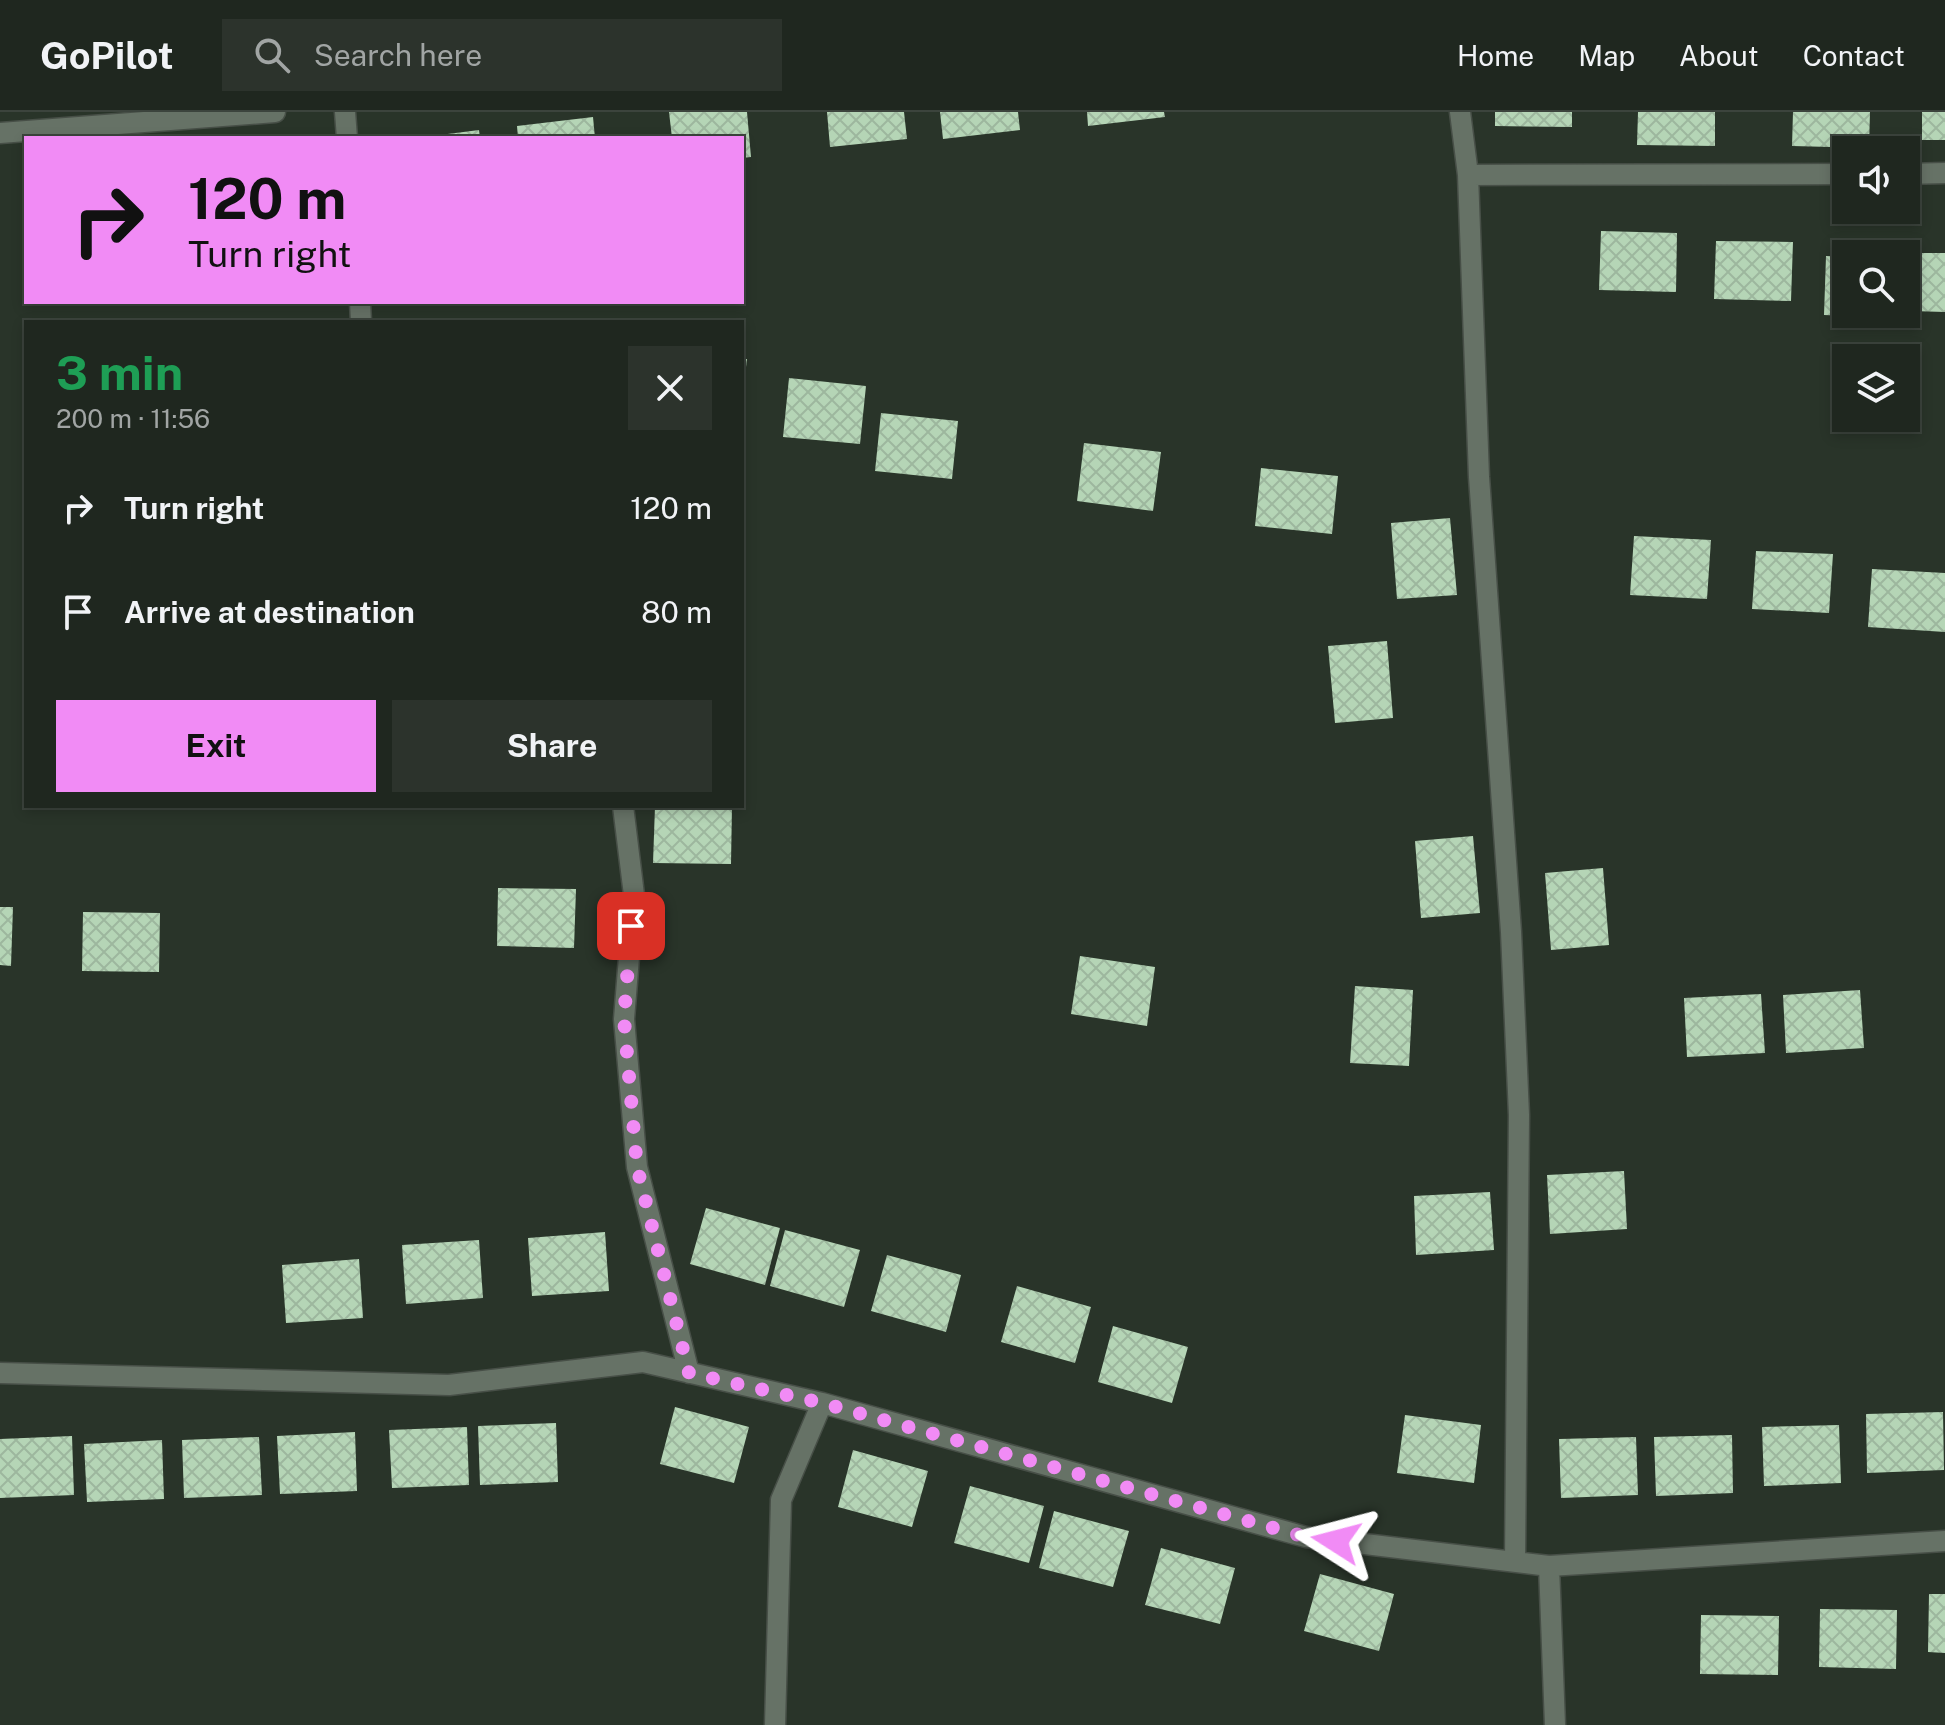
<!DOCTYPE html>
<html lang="en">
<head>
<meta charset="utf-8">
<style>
  :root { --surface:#1f271f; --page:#2c332c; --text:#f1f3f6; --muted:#a1a5a4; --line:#3c443d; --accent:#f18bf5 }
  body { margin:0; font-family:"Public Sans",sans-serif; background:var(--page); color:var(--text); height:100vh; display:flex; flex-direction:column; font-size:30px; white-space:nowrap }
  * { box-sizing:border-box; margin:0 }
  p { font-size:26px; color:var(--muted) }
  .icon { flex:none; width:44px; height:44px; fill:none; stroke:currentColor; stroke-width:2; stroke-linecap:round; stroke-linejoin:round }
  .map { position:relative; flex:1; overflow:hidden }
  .side { position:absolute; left:24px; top:208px; width:720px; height:488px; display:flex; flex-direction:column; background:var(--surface); border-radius:0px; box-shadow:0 4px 12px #0003,0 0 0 2px var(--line) }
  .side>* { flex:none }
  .top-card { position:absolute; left:24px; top:24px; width:720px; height:168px; border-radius:0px; box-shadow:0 4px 12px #0003,0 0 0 2px var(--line); background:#f18bf5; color:#111; overflow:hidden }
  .buttons { position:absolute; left:1832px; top:24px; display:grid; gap:16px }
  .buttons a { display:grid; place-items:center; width:88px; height:88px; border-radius:0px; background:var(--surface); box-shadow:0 4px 12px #0003,0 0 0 2px var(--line); font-size:40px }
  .pin { position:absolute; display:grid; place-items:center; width:68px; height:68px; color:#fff; margin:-34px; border-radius:16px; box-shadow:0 4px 12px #0006 }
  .me { position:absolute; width:88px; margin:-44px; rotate:279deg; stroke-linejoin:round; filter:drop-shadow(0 0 6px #0008) }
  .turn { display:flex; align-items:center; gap:28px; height:168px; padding:0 32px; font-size:36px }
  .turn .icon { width:104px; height:104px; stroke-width:2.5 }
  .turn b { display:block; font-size:56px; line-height:68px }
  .round { display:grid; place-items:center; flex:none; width:84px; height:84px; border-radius:0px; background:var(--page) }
  .summary { display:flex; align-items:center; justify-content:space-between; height:136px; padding:0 32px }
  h1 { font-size:48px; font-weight:700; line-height:60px; color:#1e9e55 }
  .button { display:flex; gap:16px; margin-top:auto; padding:16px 32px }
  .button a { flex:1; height:92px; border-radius:0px; background:var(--accent); color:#111; font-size:32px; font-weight:700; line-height:92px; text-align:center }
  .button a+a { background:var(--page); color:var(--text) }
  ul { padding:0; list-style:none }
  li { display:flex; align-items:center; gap:24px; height:104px; padding:0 32px }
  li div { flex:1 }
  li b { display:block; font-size:30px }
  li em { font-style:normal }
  header { display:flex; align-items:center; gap:48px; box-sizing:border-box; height:112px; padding:0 40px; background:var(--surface); border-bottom:2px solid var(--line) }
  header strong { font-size:38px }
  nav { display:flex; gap:44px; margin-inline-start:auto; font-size:28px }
  .search { width:560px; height:72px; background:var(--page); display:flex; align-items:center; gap:20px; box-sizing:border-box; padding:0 28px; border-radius:0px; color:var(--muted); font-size:30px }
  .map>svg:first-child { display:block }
  .building { fill:url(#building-cross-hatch) }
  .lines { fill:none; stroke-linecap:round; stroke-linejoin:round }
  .minor-casing { stroke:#474f47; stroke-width:23 }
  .minor { stroke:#667266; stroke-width:20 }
  .route { stroke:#f18bf5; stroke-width:14; stroke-dasharray:0 25.2 }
</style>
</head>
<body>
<header>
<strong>GoPilot</strong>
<div class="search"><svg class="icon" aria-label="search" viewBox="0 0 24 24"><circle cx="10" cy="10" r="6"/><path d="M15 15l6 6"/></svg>Search here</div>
<nav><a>Home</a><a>Map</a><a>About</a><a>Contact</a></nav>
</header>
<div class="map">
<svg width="1945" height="1613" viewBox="0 0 1945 1613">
  <defs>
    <pattern id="building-cross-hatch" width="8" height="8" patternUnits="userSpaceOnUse" patternTransform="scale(2)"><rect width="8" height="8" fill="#b5d5b6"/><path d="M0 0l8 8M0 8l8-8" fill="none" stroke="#9db79e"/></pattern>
  </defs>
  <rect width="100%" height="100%" fill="#293429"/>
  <!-- building -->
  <path class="building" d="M 669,0 L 747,0 L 751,45 L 742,46 L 742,26 L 672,26 Z
    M 827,0 L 904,0 L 907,27 L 830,35 Z
    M 940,0 L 1018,0 L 1020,18 L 943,27 Z
    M 1087,0 L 1164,0 L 1165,5 L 1088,14 Z
    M 1495,0 L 1572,0 L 1572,15 L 1495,14 Z
    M 1638,0 L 1715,0 L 1715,34 L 1637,33 Z
    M 1793,0 L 1870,0 L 1869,36 L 1792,34 Z
    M 1922,0 L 1945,0 L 1945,28 L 1922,28 Z
    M 593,5 L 595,26 L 518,26 L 517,14 Z
    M 479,18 L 480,26 L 432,26 L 432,24 Z
    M 1601,119 L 1677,121 L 1676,180 L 1599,178 Z
    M 1716,129 L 1793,130 L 1791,189 L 1714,187 Z
    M 1912,141 L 1945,141 L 1945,200 L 1911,199 Z
    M 1826,144 L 1846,145 L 1846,204 L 1824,203 Z
    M 742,247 L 747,247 L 744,271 L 742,271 Z
    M 789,266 L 866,274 L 860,332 L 783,325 Z
    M 881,301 L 958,309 L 952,367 L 875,359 Z
    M 1084,331 L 1161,340 L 1153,399 L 1077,389 Z
    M 1261,356 L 1338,364 L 1332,422 L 1255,414 Z
    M 1450,406 L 1457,483 L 1397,487 L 1391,411 Z
    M 1634,424 L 1711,428 L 1707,487 L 1630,483 Z
    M 1756,439 L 1833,442 L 1829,501 L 1752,497 Z
    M 1872,457 L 1945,461 L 1945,520 L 1868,515 Z
    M 1387,529 L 1393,606 L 1335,611 L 1328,534 Z
    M 655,694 L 732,694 L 731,752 L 653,751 Z
    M 1473,724 L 1480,801 L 1421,806 L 1415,729 Z
    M 1603,756 L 1609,833 L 1551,838 L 1545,761 Z
    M 498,776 L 576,777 L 574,836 L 497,834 Z
    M 0,795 L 13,795 L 11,854 L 0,853 Z
    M 83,800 L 160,801 L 159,860 L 82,859 Z
    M 1080,844 L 1155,855 L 1147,914 L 1071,902 Z
    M 1355,874 L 1413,878 L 1409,954 L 1350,951 Z
    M 1860,878 L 1864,936 L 1786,941 L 1783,883 Z
    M 1761,882 L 1765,941 L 1687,945 L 1684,886 Z
    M 1624,1059 L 1627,1117 L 1550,1122 L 1547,1063 Z
    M 1490,1080 L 1494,1138 L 1416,1143 L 1414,1084 Z
    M 706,1096 L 780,1116 L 765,1173 L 690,1152 Z
    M 785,1118 L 860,1138 L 844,1195 L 770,1174 Z
    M 605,1120 L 609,1179 L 532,1184 L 528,1126 Z
    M 479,1128 L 483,1186 L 406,1192 L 402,1133 Z
    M 887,1143 L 961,1163 L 946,1220 L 871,1199 Z
    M 359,1147 L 363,1206 L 286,1211 L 282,1153 Z
    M 1017,1174 L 1091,1195 L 1075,1251 L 1001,1230 Z
    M 1113,1214 L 1188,1235 L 1172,1291 L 1098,1270 Z
    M 675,1295 L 749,1315 L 734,1371 L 660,1352 Z
    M 1943,1300 L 1944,1358 L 1867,1361 L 1866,1302 Z
    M 1405,1303 L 1481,1313 L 1474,1371 L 1397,1361 Z
    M 556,1311 L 558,1370 L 480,1373 L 478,1314 Z
    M 1839,1313 L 1841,1371 L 1764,1374 L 1762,1315 Z
    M 467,1315 L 469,1373 L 392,1376 L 389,1318 Z
    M 355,1320 L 357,1379 L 280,1382 L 277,1324 Z
    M 1732,1323 L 1733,1381 L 1656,1384 L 1654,1325 Z
    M 72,1324 L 74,1383 L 0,1386 L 0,1327 Z
    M 259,1325 L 262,1383 L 184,1386 L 182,1328 Z
    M 1636,1325 L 1638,1383 L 1561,1386 L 1559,1327 Z
    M 162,1328 L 164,1387 L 87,1390 L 84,1332 Z
    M 853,1338 L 928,1359 L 912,1415 L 838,1395 Z
    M 970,1374 L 1044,1394 L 1029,1451 L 954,1431 Z
    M 1054,1399 L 1129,1419 L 1113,1475 L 1039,1456 Z
    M 1161,1436 L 1235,1456 L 1220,1512 L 1145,1493 Z
    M 1320,1462 L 1394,1482 L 1379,1539 L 1304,1519 Z
    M 1929,1482 L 1945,1482 L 1945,1541 L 1928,1540 Z
    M 1820,1497 L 1897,1498 L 1896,1557 L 1819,1555 Z
    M 1701,1503 L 1779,1504 L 1778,1563 L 1700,1562 Z"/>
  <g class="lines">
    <defs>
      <path id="minor" d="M 345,0 L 347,26
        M 1460,0 L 1468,63 L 1479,365 L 1511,820 L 1519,1003 L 1515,1449
        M 0,21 L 275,0
        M 1906,62 L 1945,61
        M 1468,63 L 1846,62
        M 360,190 L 361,210
        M 623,694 L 634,783 L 624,907 L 637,1055 L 689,1261
        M 0,1261 L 449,1273 L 643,1250 L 822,1291 L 1306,1425 L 1549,1454 L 1945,1429
        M 1549,1454 L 1555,1613
        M 775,1613 L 781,1388 L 822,1291"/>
    </defs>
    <!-- minor casing -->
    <use href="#minor" class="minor-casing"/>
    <!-- minor -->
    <use href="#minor" class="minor"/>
  </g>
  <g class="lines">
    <!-- route -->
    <path class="route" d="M 631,814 L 624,907 L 637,1055 L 689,1261 L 822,1291 L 1306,1425 L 1336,1429"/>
  </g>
</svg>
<div class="buttons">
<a><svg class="icon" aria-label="sound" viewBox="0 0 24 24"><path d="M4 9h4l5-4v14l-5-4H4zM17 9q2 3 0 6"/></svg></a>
<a><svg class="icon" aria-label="search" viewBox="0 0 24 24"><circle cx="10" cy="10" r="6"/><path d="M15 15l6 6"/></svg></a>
<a><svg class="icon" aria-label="layers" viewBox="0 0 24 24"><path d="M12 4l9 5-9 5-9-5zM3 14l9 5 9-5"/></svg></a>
</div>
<div class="pin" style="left:631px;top:814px;background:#d93025"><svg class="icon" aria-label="arrive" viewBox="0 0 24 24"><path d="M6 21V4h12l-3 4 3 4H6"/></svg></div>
<svg class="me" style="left:1336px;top:1429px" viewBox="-20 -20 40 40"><path d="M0-17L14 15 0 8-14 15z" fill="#f18bf5" stroke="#fff" stroke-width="4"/></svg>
<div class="top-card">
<div class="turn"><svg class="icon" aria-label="right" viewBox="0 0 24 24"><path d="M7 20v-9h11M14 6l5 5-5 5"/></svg><div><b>120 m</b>Turn right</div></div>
</div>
<section class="side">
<div class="summary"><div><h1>3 min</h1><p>200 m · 11:56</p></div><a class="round"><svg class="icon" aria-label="close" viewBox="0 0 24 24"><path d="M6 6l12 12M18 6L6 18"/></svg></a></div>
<ul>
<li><svg class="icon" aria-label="right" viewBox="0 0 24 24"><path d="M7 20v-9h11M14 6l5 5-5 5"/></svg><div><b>Turn right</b></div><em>120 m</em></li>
<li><svg class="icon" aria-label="arrive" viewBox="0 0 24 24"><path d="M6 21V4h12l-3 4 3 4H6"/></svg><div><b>Arrive at destination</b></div><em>80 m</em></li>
</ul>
<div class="button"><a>Exit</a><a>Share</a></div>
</section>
</div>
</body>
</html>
